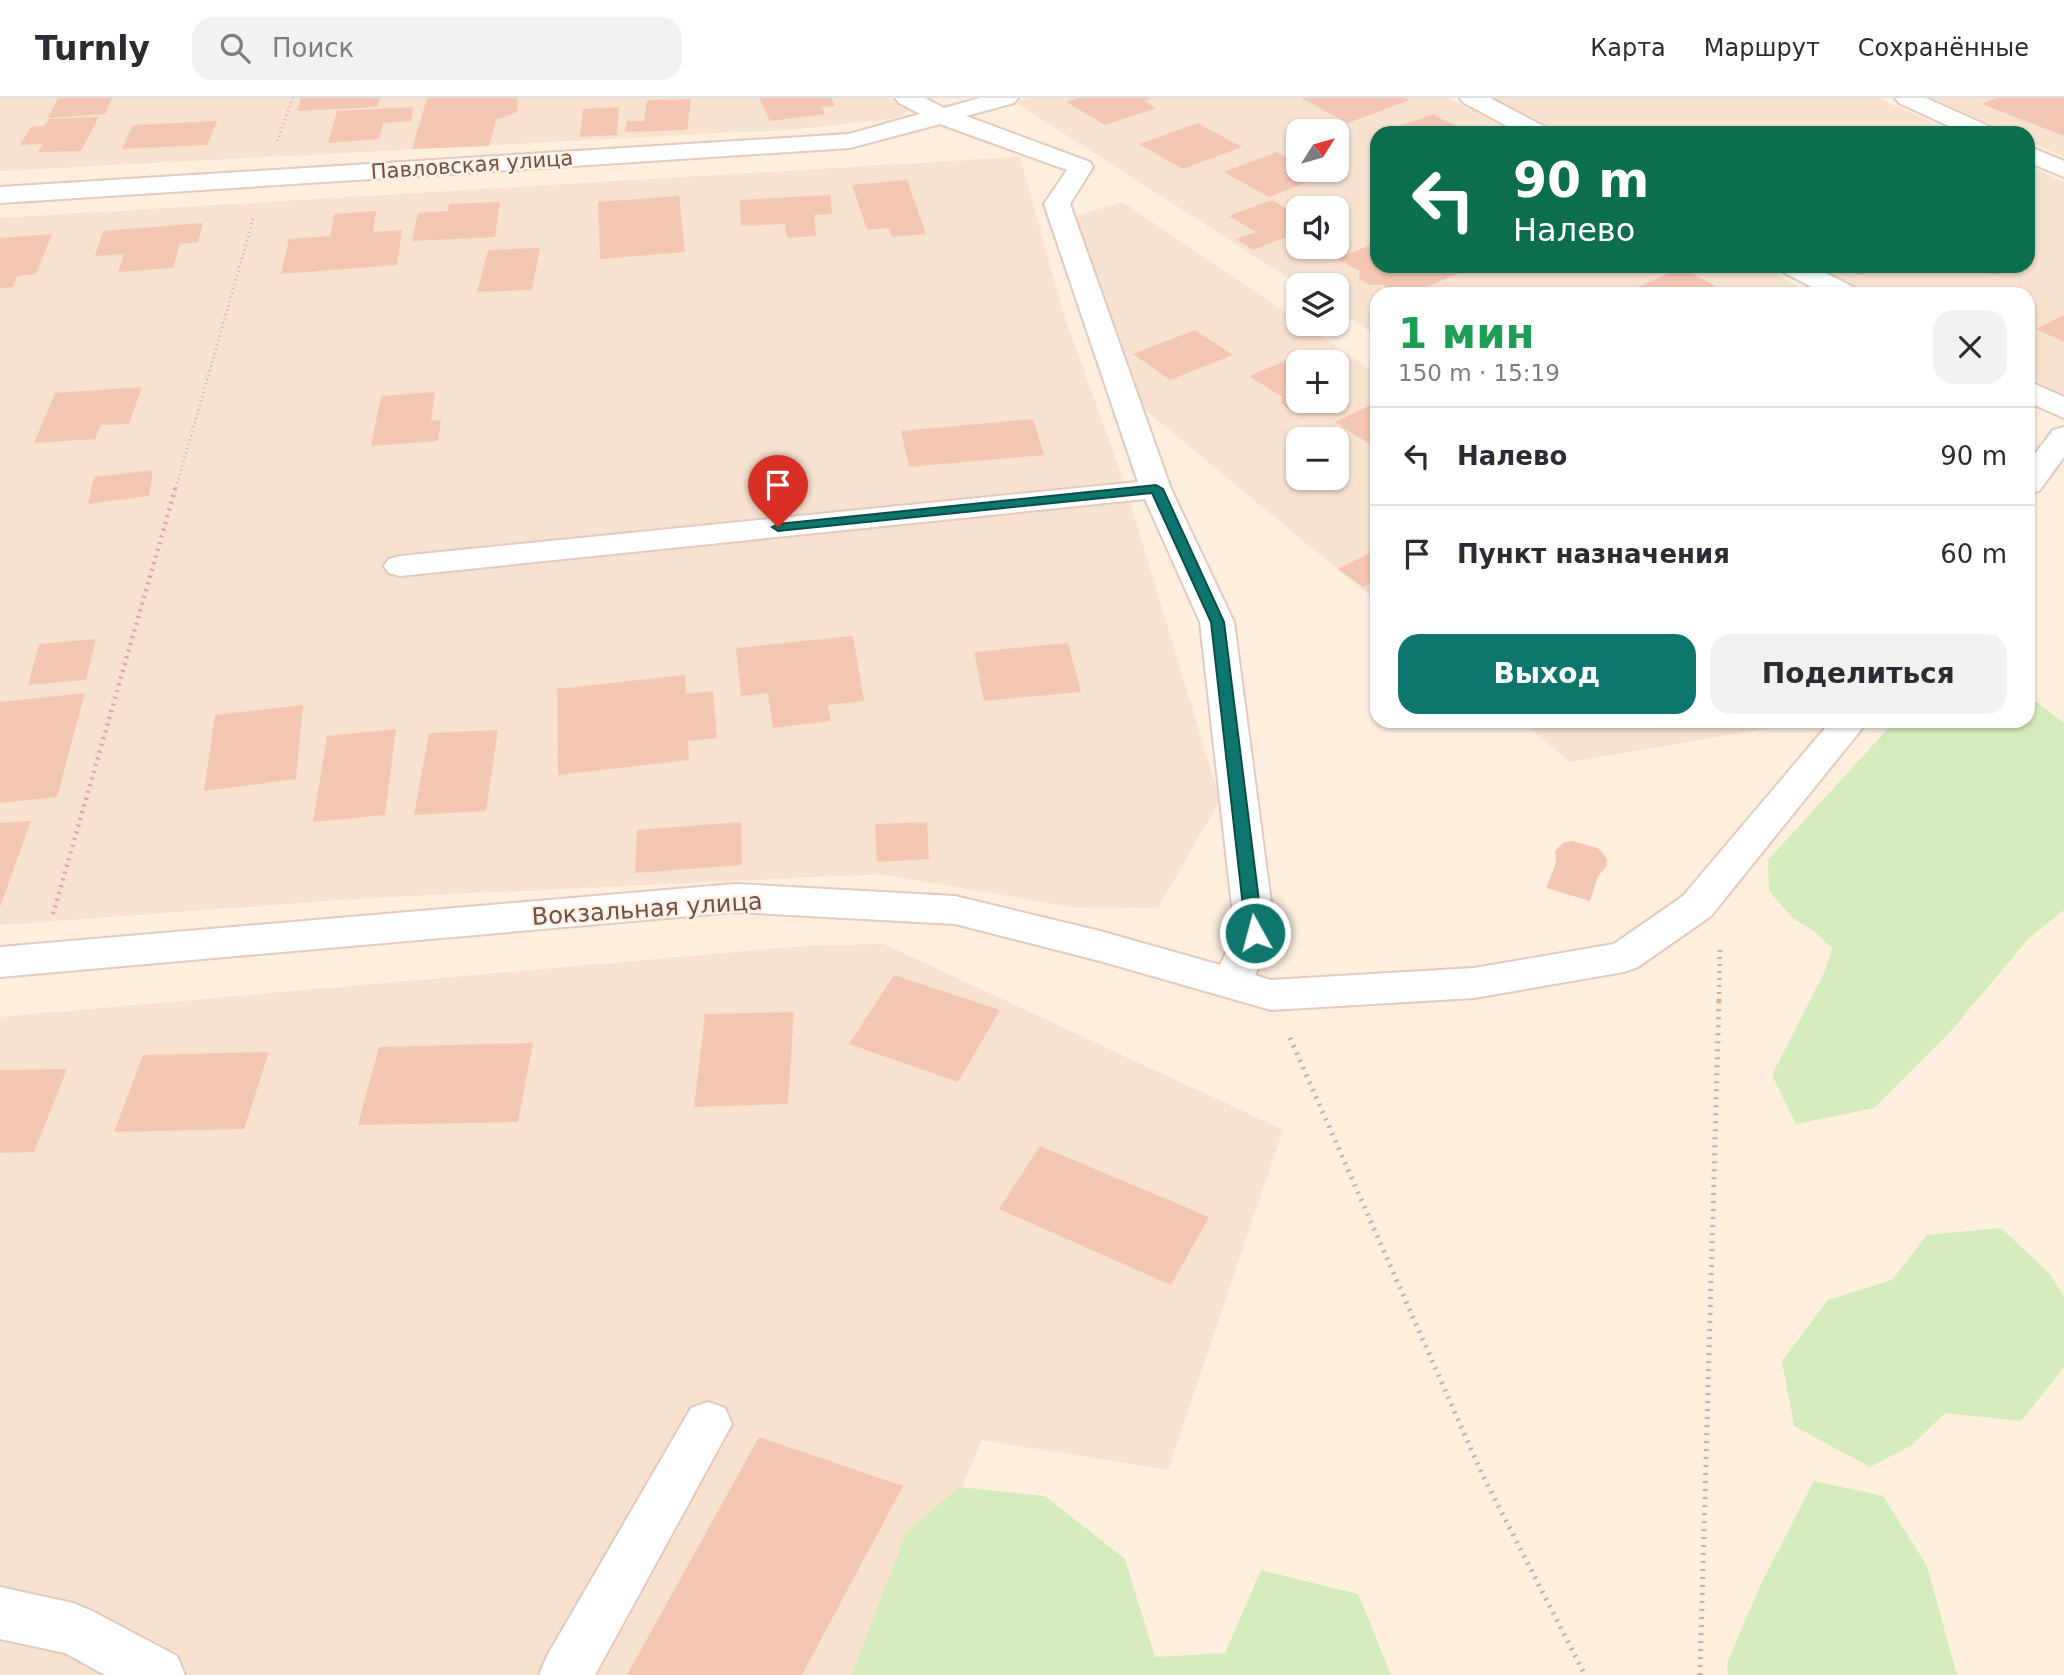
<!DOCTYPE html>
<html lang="ru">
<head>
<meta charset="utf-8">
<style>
  :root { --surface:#fff; --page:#f2f2f3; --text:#2b2b33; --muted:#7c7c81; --line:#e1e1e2; --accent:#0f766e }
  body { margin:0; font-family:"DejaVu Sans",sans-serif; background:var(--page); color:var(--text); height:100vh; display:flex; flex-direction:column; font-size:26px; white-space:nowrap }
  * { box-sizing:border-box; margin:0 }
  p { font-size:23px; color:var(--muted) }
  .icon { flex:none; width:38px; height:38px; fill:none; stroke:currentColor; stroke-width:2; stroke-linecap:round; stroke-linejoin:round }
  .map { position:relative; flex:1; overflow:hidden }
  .details { position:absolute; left:1370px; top:189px; width:665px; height:441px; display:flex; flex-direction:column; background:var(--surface); border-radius:21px; box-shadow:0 2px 5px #0004 }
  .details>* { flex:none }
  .hud { position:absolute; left:1370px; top:28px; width:665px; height:147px; border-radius:21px; box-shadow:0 2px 5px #0004; background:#0b6e4f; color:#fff; overflow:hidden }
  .needle { width:46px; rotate:53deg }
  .controls { position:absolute; left:1286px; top:21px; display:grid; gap:14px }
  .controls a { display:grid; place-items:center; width:63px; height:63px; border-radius:14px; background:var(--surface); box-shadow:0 2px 5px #0004; font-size:35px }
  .pin { position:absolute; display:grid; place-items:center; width:60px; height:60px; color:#fff; margin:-72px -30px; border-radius:50% 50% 50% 0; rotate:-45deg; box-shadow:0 0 7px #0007 }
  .pin .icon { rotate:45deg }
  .me { position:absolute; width:77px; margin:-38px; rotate:353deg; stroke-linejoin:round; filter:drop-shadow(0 0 5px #0008) }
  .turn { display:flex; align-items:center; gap:24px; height:147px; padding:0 28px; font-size:32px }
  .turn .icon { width:91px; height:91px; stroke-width:2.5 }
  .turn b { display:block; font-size:49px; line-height:60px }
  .round { display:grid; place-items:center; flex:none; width:74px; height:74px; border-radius:21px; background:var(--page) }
  .summary { display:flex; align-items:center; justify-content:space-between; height:119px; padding:0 28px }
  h1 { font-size:42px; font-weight:800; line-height:52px; color:#1e9e55 }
  .primary-button { display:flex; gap:14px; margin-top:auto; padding:14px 28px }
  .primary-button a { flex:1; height:80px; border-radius:21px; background:var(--accent); color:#fff; font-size:28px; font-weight:800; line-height:80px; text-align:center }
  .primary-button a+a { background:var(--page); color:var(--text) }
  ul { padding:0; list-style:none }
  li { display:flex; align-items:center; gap:21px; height:98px; padding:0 28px; border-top:2px solid var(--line) }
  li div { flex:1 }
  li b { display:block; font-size:26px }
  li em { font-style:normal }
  header { display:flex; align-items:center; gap:42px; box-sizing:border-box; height:98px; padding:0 35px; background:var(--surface); border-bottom:2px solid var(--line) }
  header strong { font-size:33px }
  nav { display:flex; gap:38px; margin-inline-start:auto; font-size:24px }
  .search { width:490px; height:63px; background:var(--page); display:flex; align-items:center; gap:18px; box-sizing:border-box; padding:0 24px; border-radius:21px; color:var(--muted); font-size:26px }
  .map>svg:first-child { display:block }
  .residential { fill:#f7e1cf; fill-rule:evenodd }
  .green { fill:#d4ebbc }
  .building { fill:#f4c7b4 }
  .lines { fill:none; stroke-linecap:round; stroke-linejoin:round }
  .minor-casing { stroke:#e3cabd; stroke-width:4 }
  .path-far2 { stroke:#d8aa98; stroke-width:2.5; stroke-dasharray:1 3.5; stroke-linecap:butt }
  .path-far1 { stroke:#d8aa98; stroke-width:4.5; stroke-dasharray:2 5; stroke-linecap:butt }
  .path { stroke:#d8aa98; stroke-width:5; stroke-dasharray:2 6; stroke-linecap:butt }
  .minor { fill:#fff; fill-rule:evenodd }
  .route { fill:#0f766e; stroke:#0a4d48; stroke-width:2 }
  .labels { text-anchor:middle; stroke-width:5; stroke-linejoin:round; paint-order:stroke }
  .far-street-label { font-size:21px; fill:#745145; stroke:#fff2e5 }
  .street-label { font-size:24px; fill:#745145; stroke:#fff2e5 }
</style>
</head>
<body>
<header>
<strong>Turnly</strong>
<div class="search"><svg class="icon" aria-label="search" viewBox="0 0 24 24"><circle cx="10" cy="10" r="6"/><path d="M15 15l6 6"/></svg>Поиск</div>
<nav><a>Карта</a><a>Маршрут</a><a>Сохранённые</a></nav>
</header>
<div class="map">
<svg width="2064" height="1577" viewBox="0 0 2064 1577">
  <rect width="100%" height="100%" fill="#fdeede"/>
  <!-- residential -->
  <path class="residential" d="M 0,0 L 887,0 L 909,12 L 897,20 L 798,31 L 0,73 Z
    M 1030,0 L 1449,0 L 1514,35 L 1377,35 L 1377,168 L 1761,168 L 1813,196 L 1377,196 L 1377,238 L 1337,212 L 1337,187 L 1299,187 L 1015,4 ZM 1298,33 L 1337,33 L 1337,72 L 1298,72 ZM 1298,110 L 1337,110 L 1337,149 L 1298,149 Z
    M 1493,0 L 1878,0 L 1955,35 L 1560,35 Z
    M 1932,0 L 2064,0 L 2064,59 L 2028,43 L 2028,35 L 2011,35 Z
    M 1020,59 L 1064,217 L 1122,378 L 1220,702 L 1158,810 L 1072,809 L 879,776 L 368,800 L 0,827 L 0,120 Z
    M 2028,68 L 2064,84 L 2064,298 L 2028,279 L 2028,196 L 1869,196 L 1815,168 L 2028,168 Z
    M 1123,104 L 1298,223 L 1298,226 L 1303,226 L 1377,276 L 1377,504 L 1138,306 L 1072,119 ZM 1298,264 L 1337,264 L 1337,303 L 1298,303 ZM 1298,341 L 1337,341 L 1337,380 L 1298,380 Z
    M 1521,623 L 1797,623 L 1795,626 L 1570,664 Z
    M 884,846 L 1283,1032 L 1168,1372 L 982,1342 L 882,1577 L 0,1577 L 0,919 L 805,848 Z"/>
  <!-- green -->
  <path class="green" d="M 2028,597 L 2064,625 L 2064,812 L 2028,841 L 1950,934 L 1874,1010 L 1796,1026 L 1772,977 L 1825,873 L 1832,850 L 1815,834 L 1793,820 L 1769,793 L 1768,762 L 1895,623 L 2028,623 Z
    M 2001,1130 L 2049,1175 L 2064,1199 L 2064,1269 L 2021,1323 L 1945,1315 L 1912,1347 L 1870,1369 L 1794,1328 L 1782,1263 L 1828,1202 L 1892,1182 L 1927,1137 Z
    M 1814,1383 L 1883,1398 L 1927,1468 L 1957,1577 L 1728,1577 L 1727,1565 L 1760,1488 Z
    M 959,1389 L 1045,1398 L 1125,1461 L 1155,1559 L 1225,1555 L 1261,1472 L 1358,1496 L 1391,1577 L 852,1577 L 906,1435 Z"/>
  <!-- building -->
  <path class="building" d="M 58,0 L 112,0 L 105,16 L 48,20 Z
    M 301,0 L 380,0 L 377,9 L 297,13 Z
    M 427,0 L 518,0 L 517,14 L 496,22 L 489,48 L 412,51 Z
    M 759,0 L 831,0 L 835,8 L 821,9 L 825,16 L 770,23 Z
    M 1078,0 L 1153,0 L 1144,3 L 1156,10 L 1105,27 L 1066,4 Z
    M 1301,0 L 1405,0 L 1410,2 L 1348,25 Z
    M 1996,0 L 2064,0 L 2064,38 L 1982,6 Z
    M 691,1 L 687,32 L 625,34 L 627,23 L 644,23 L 647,2 Z
    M 413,9 L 411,23 L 383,25 L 379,41 L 328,45 L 337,13 Z
    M 619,9 L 617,37 L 580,39 L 583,11 Z
    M 1433,16 L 1470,35 L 1392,35 L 1387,33 Z
    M 99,19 L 81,53 L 38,54 L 43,46 L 20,47 L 31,29 L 44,28 L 49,21 Z
    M 217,23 L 207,47 L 122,51 L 133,27 Z
    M 1198,25 L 1242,49 L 1183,71 L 1139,46 Z
    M 1277,54 L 1298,66 L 1298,72 L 1310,72 L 1322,78 L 1269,99 L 1224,74 Z
    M 907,82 L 926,136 L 892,139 L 889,130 L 867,132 L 852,87 Z
    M 830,97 L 832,116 L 814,117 L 816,138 L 787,140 L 785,126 L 741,128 L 740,102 Z
    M 679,98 L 685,154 L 600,161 L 598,104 Z
    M 1272,102 L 1298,117 L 1298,135 L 1253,152 L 1236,141 L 1256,134 L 1229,118 Z
    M 500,104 L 495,139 L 412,143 L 418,115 L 448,113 L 449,106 Z
    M 376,113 L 373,134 L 402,132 L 397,167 L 281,176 L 289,141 L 330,138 L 334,116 Z
    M 203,125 L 198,144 L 180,146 L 173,170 L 118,174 L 124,156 L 95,158 L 103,133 Z
    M 52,136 L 36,176 L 17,178 L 13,189 L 0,190 L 0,140 Z
    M 1377,144 L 1377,168 L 1476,168 L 1410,196 L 1398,196 L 1383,187 L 1370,187 L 1359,181 L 1360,173 L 1337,161 Z
    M 540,150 L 532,192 L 477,194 L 488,152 Z
    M 1596,168 L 1627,168 L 1609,175 Z
    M 1842,168 L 1880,168 L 1859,177 Z
    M 1976,168 L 2013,168 L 1995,177 Z
    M 1682,170 L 1730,196 L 1649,196 L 1637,189 Z
    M 2064,217 L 2064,244 L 2036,231 Z
    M 1195,232 L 1233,257 L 1170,282 L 1133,256 Z
    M 1294,259 L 1303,264 L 1298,264 L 1298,303 L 1317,303 L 1299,310 L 1288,311 L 1281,305 L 1282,299 L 1249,278 Z
    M 142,289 L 129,326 L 101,327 L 95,341 L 34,345 L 55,295 Z
    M 435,294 L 431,323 L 441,322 L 438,343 L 371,348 L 381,298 Z
    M 1377,304 L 1377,344 L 1371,347 L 1335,324 Z
    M 1033,321 L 1044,357 L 909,369 L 901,333 Z
    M 153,372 L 149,398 L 88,406 L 94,379 Z
    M 1377,451 L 1377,481 L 1363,489 L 1338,471 Z
    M 853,538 L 864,603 L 828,607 L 831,623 L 773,630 L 768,595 L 741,598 L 736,550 Z
    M 96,541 L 86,582 L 28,587 L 39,546 Z
    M 1068,545 L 1081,594 L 984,603 L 974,554 Z
    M 685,577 L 686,596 L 713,593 L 717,640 L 688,643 L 689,662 L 558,677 L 557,591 Z
    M 85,595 L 57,699 L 0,705 L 0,604 Z
    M 303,607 L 296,681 L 204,693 L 215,617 Z
    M 396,631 L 385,717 L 313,724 L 327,638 Z
    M 498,632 L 486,713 L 414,717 L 429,635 Z
    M 31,723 L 0,809 L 0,725 Z
    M 741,724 L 742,767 L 635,775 L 637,732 Z
    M 927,724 L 929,761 L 877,764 L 875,726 Z
    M 1572,743 L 1598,750 L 1607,761 L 1607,768 L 1598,778 L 1590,803 L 1546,790 L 1556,765 L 1555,753 L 1563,745 Z
    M 894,877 L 1000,912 L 958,984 L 849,946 Z
    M 794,914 L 788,1006 L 694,1009 L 705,916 Z
    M 533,945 L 518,1024 L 358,1027 L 379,949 Z
    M 269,954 L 244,1031 L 114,1034 L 143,957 Z
    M 67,971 L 34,1054 L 0,1055 L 0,972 Z
    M 1040,1048 L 1209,1119 L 1171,1187 L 999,1111 Z
    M 759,1339 L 903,1388 L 802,1577 L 627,1577 Z"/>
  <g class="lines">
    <defs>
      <path id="minor" d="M 895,0 L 925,0 L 944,10 L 980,0 L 1018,0 L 1014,5 L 966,18 L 1090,64 L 1093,69 L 1070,106 L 1171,391 L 1234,524 L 1275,835 L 1255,877 L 1271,882 L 1474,870 L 1614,846 L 1683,798 L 1831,623 L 1868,623 L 1711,818 L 1638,869 L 1624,874 L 1474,900 L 1271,912 L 1100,863 L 955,826 L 735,814 L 0,879 L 0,849 L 735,786 L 955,798 L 1100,833 L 1220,867 L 1235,835 L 1200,524 L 1145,401 L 400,478 L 389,475 L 384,468 L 389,461 L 400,458 L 1138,384 L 1044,106 L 1067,72 L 940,26 L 850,50 L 0,105 L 0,89 L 849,36 L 920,16 L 899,5 Z
        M 1460,0 L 1490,0 L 1547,30 L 1550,35 L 1520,35 L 1464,5 Z
        M 1895,0 L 1926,0 L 1993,30 L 1996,35 L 1964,35 L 1899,5 Z
        M 2028,48 L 2064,63 L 2064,79 L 2028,64 Z
        M 1779,168 L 1812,168 L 1855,190 L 1859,196 L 1825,196 L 1783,174 Z
        M 2028,283 L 2064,299 L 2064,320 L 2028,304 Z
        M 2064,329 L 2064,359 L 2039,393 L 2028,395 L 2028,365 L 2053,332 Z
        M 708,1304 L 725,1310 L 732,1326 L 595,1577 L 539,1577 L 547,1558 L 691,1310 Z
        M 0,1489 L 73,1505 L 92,1513 L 177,1558 L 185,1577 L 105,1577 L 65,1555 L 0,1541 Z"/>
    </defs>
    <!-- minor casing -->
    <use href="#minor" class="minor-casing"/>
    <!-- path-far2 -->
    <path class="path-far2" d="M 277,43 L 293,0
      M 176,390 L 254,118"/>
    <!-- path-far1 -->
    <path class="path-far1" d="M 53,816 L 176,388
      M 1719,903 L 1720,849"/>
    <!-- path -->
    <path class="path" d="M 1290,940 L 1482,1376 L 1585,1577
      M 1700,1577 L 1719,901"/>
    <!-- minor -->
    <use href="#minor" class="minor"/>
  </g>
  <!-- route -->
  <path class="route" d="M 1156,387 L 1163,391 L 1224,524 L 1263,835 L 1255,841 L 1246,835 L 1211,524 L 1152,395 L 778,433 L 772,429 L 778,426 Z"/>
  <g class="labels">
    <!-- far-street labels -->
    <g class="far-street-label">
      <text transform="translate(472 67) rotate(-4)" y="7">Павловская улица</text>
    </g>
    <!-- street labels -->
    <g class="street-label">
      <text transform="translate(647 811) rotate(-4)" y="8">Вокзальная улица</text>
    </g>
  </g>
</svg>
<div class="controls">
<a><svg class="needle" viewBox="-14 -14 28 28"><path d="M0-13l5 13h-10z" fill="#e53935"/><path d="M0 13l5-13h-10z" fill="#7c7c81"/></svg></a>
<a><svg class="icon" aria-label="sound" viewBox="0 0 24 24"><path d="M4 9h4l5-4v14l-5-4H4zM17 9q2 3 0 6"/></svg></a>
<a><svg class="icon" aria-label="layers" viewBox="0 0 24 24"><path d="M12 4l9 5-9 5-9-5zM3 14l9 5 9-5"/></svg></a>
<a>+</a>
<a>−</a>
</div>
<div class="pin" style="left:778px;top:429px;background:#d93025"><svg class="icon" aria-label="arrive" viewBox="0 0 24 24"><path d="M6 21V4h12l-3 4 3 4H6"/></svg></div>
<svg class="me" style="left:1255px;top:835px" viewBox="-20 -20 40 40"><circle r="17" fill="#0f766e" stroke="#fff" stroke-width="3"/><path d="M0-11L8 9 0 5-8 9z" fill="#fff"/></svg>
<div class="hud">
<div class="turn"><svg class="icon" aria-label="left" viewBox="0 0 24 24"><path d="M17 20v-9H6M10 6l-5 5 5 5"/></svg><div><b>90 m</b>Налево</div></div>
</div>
<section class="details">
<div class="summary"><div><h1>1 мин</h1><p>150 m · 15:19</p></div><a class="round"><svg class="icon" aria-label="close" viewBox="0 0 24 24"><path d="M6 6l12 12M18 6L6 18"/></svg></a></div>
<ul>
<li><svg class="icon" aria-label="left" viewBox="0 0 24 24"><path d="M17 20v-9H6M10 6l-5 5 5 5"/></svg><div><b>Налево</b></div><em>90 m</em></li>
<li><svg class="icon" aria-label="arrive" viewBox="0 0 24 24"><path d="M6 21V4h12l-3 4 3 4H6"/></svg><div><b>Пункт назначения</b></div><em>60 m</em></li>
</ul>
<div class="primary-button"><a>Выход</a><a>Поделиться</a></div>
</section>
</div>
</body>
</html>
